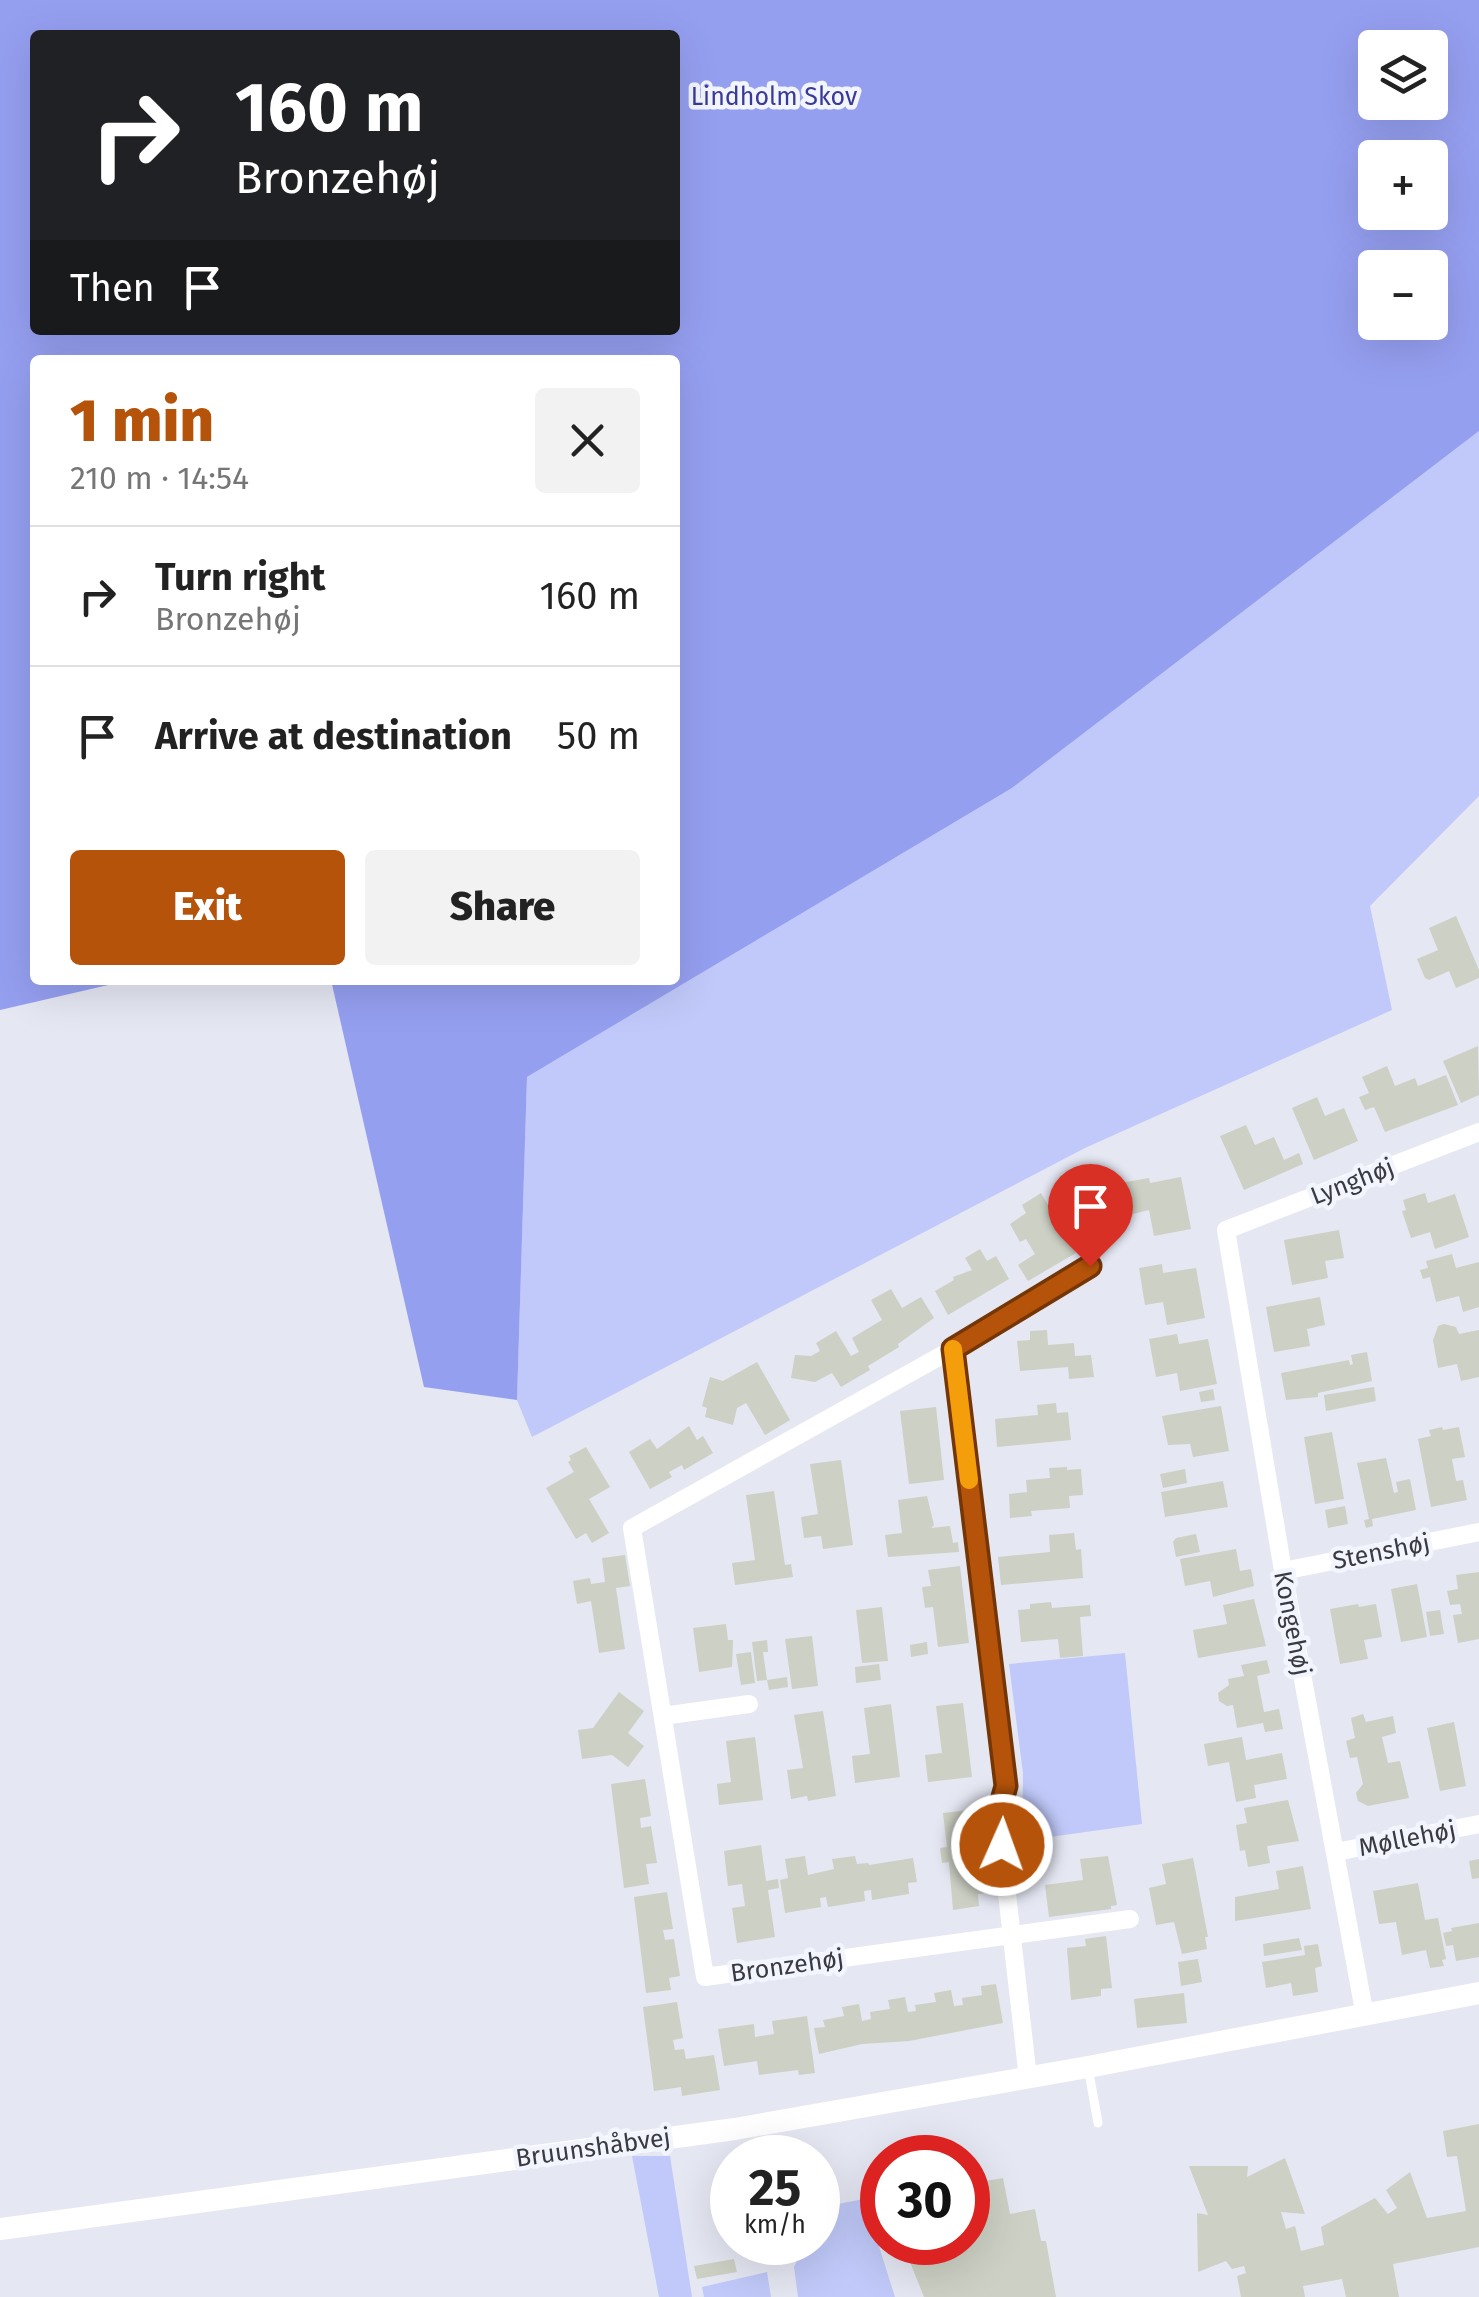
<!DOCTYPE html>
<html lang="en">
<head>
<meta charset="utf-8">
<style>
  :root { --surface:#fff; --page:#f2f2f2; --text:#222; --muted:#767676; --line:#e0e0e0; --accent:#b45309 }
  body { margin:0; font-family:"Fira Sans",sans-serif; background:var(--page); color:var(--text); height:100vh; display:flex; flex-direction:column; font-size:38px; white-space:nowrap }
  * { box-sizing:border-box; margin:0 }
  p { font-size:32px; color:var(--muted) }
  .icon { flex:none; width:55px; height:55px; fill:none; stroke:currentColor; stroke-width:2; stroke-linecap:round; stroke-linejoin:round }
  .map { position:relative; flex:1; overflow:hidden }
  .side { position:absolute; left:30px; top:355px; width:650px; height:630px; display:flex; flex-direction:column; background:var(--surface); border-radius:10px; box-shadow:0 10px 40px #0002 }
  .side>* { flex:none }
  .top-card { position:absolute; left:30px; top:30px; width:650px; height:305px; border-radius:10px; box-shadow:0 10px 40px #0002; background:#202124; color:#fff; overflow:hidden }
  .fabs { position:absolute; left:1358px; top:30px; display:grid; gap:20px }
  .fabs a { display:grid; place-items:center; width:90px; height:90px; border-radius:10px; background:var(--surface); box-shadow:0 10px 40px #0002; font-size:50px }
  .speed { position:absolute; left:710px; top:2135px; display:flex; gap:20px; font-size:50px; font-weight:700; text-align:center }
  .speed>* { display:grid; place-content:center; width:130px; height:130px; border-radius:50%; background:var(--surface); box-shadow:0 10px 40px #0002; line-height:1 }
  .speed small { font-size:25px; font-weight:400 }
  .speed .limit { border:15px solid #d22; background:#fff; color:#111 }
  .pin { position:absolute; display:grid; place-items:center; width:85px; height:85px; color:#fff; margin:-102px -42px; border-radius:50% 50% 50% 0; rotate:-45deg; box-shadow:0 0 10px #0007 }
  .pin .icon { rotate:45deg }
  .me { position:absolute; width:110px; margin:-55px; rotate:2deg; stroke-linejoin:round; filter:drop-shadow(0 0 8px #0008) }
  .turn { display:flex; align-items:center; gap:35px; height:210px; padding:0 40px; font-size:45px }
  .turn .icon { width:130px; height:130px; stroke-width:2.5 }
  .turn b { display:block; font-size:70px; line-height:85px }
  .then { display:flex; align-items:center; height:95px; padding:0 40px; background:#0003; gap:20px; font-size:38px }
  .round { display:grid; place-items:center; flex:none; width:105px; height:105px; border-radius:10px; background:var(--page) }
  .head { display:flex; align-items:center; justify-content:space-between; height:170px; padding:0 40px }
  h1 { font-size:60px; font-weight:800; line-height:75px; color:var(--accent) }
  .action { display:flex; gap:20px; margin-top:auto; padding:20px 40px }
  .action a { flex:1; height:115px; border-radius:10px; background:var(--accent); color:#fff; font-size:40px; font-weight:800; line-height:115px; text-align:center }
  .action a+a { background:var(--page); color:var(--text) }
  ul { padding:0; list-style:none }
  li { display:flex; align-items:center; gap:30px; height:140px; padding:0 40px; border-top:2px solid var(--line) }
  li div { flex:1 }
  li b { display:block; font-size:38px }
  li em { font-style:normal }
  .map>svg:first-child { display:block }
  .green { fill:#c0c9f9 }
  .forest { fill:#959ff0; fill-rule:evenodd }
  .building { fill:#cdd0c4 }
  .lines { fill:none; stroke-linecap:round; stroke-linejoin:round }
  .service { stroke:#fff; stroke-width:9 }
  .minor { stroke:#fff; stroke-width:18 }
  .tertiary { stroke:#fff; stroke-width:22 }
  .route-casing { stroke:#753606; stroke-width:25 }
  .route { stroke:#b45309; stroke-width:18 }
  .slow { stroke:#f59e0b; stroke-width:18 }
  .labels { text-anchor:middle; stroke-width:9; stroke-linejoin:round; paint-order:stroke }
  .park-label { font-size:25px; fill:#393a96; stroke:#f3f5fe }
  .street-label { font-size:25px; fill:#3a3b40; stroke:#f3f5fe }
</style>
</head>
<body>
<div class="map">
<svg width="1479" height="2297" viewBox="0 0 1479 2297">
  <rect width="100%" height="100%" fill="#e5e7f3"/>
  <!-- green -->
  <path class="green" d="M 1479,431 L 1479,796 L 1370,906 L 1392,1010 L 1085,1148 L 532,1437 L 517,1400 L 527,1077 L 1012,788 Z
    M 1125,1653 L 1142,1824 L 1022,1841 L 1023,1773 L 1009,1664 Z
    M 632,2156 L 670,2156 L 692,2297 L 659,2297 Z
    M 864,2199 L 895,2297 L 798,2297 L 794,2267 L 805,2243 L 818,2242 L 818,2216 L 822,2207 Z
    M 767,2272 L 771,2297 L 704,2297 L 702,2287 Z"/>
  <!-- forest -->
  <path class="forest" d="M 0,0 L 1479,0 L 1479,431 L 1012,788 L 527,1077 L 517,1400 L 424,1387 L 331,980 L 675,980 L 675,360 L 35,360 L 35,980 L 130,980 L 0,1010 ZM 675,35 L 675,330 L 35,330 L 35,35 ZM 1375,48 L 1430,48 L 1430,102 L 1375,102 ZM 1375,158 L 1430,158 L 1430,212 L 1375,212 ZM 1375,268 L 1430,268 L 1430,322 L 1375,322 Z"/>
  <!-- building -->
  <path class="building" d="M 1456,916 L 1479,970 L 1479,978 L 1456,988 L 1449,971 L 1429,980 L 1425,978 L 1417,959 L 1438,950 L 1429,928 Z
    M 1478,1046 L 1479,1095 L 1461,1103 L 1443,1061 Z
    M 1387,1066 L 1395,1086 L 1415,1078 L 1418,1086 L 1446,1075 L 1458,1105 L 1385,1132 L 1374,1107 L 1365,1110 L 1359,1097 L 1369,1093 L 1362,1077 Z
    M 1317,1097 L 1325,1116 L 1344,1108 L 1358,1141 L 1314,1160 L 1292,1108 Z
    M 1246,1125 L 1255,1145 L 1274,1137 L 1284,1160 L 1299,1153 L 1303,1164 L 1244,1190 L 1220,1136 Z
    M 1181,1177 L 1191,1229 L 1154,1236 L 1149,1210 L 1129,1215 L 1124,1188 L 1127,1188 L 1126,1182 L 1149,1178 L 1150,1183 Z
    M 1041,1193 L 1076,1253 L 1028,1281 L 1018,1265 L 1035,1254 L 1026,1239 L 1020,1242 L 1010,1224 L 1026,1213 L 1022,1205 Z
    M 1425,1193 L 1428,1203 L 1455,1194 L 1469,1237 L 1435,1249 L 1430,1232 L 1411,1238 L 1402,1211 L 1406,1210 L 1403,1200 Z
    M 1339,1230 L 1344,1258 L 1325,1261 L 1328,1278 L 1292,1285 L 1284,1240 Z
    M 980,1249 L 987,1261 L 996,1256 L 1009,1279 L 948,1315 L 935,1291 L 954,1280 L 953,1277 L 972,1270 L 965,1258 Z
    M 1452,1254 L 1456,1268 L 1479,1262 L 1479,1307 L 1463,1312 L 1459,1296 L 1436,1302 L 1430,1277 L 1423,1279 L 1420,1270 L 1428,1268 L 1426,1261 Z
    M 1162,1264 L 1163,1273 L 1196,1268 L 1205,1318 L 1167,1325 L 1163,1302 L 1145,1305 L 1139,1268 Z
    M 891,1289 L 902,1308 L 921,1297 L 934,1318 L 898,1344 L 899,1347 L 868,1366 L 870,1370 L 841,1387 L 832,1373 L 815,1382 L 791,1378 L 795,1355 L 811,1356 L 820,1351 L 816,1343 L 836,1331 L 851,1356 L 859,1352 L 852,1338 L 882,1320 L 871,1300 Z
    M 1320,1297 L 1325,1325 L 1307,1329 L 1310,1346 L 1274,1352 L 1266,1307 Z
    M 1444,1324 L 1456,1327 L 1459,1334 L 1479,1330 L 1479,1377 L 1461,1381 L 1457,1364 L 1438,1368 L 1433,1340 L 1438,1326 Z
    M 1047,1330 L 1048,1345 L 1074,1343 L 1075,1356 L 1091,1355 L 1094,1377 L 1069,1379 L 1068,1367 L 1020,1371 L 1017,1341 L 1030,1340 L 1030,1331 Z
    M 1177,1334 L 1179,1344 L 1208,1339 L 1217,1384 L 1180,1391 L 1177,1373 L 1156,1377 L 1149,1339 Z
    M 1367,1352 L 1372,1381 L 1318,1393 L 1318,1397 L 1286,1400 L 1281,1373 L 1349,1360 L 1350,1365 L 1353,1364 L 1351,1355 Z
    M 757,1362 L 790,1420 L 765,1435 L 746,1403 L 737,1408 L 733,1425 L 705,1417 L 707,1408 L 702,1406 L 710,1377 L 723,1381 Z
    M 1374,1387 L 1376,1401 L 1326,1411 L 1324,1395 Z
    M 1213,1389 L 1215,1400 L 1201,1402 L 1199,1392 Z
    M 1056,1403 L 1057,1413 L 1068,1412 L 1071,1440 L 997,1447 L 995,1419 L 1038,1415 L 1037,1405 Z
    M 1221,1406 L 1229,1451 L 1193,1457 L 1190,1444 L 1168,1445 L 1162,1416 Z
    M 936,1407 L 944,1480 L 909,1484 L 900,1411 Z
    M 689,1426 L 697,1440 L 703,1436 L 713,1453 L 684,1470 L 682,1465 L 669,1472 L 672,1477 L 650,1489 L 629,1452 L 650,1439 L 657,1449 Z
    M 1442,1427 L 1443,1430 L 1459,1427 L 1465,1457 L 1452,1459 L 1456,1481 L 1463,1480 L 1467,1500 L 1431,1507 L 1418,1439 L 1431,1436 L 1429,1430 Z
    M 1332,1432 L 1344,1499 L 1315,1504 L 1304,1437 Z
    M 586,1447 L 610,1487 L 589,1499 L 609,1533 L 592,1543 L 586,1533 L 576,1539 L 546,1488 L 574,1472 L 568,1462 L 571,1460 L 569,1456 Z
    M 1386,1458 L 1394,1493 L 1398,1492 L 1396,1482 L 1410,1479 L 1416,1510 L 1372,1519 L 1373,1526 L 1366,1528 L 1364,1520 L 1369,1519 L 1357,1463 Z
    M 841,1460 L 853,1545 L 823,1549 L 821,1536 L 804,1538 L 801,1517 L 818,1514 L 810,1464 Z
    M 1067,1467 L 1067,1470 L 1081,1469 L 1083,1495 L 1069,1496 L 1070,1508 L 1031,1511 L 1032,1516 L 1010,1518 L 1009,1494 L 1027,1492 L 1026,1480 L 1050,1478 L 1049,1468 Z
    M 1185,1469 L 1187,1483 L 1163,1488 L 1160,1474 Z
    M 1223,1481 L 1228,1507 L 1165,1517 L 1161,1492 Z
    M 774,1491 L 785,1565 L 791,1564 L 793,1577 L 735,1585 L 732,1563 L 755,1560 L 746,1495 Z
    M 927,1496 L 934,1525 L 931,1528 L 950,1526 L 953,1543 L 958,1542 L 959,1552 L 888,1557 L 885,1535 L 902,1533 L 898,1500 Z
    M 1345,1506 L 1348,1524 L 1328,1528 L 1325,1510 Z
    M 1074,1533 L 1076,1550 L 1081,1549 L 1083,1578 L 1001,1585 L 998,1557 L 1050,1552 L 1049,1535 Z
    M 1196,1534 L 1200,1552 L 1176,1557 L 1173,1542 L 1176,1538 Z
    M 1236,1549 L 1240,1571 L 1251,1569 L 1254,1586 L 1213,1597 L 1210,1581 L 1185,1586 L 1180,1559 Z
    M 625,1555 L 630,1586 L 616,1588 L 625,1649 L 599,1653 L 591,1601 L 577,1604 L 573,1581 L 590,1578 L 591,1584 L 605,1582 L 602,1558 Z
    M 960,1566 L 969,1643 L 938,1647 L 933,1607 L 925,1608 L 922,1587 L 931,1586 L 928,1570 Z
    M 1479,1572 L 1479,1639 L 1458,1643 L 1453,1615 L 1462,1614 L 1460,1604 L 1450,1605 L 1447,1591 L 1458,1589 L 1456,1575 Z
    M 1417,1584 L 1427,1637 L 1401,1642 L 1391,1589 Z
    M 1254,1599 L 1266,1646 L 1198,1658 L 1193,1630 L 1227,1624 L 1223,1605 Z
    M 1051,1602 L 1052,1608 L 1090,1605 L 1091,1616 L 1080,1617 L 1083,1656 L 1060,1658 L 1058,1639 L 1021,1642 L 1018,1610 L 1030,1609 L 1030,1604 Z
    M 1358,1604 L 1359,1607 L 1376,1604 L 1382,1637 L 1364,1640 L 1368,1659 L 1340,1664 L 1330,1609 Z
    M 882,1607 L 888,1661 L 862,1663 L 856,1610 Z
    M 1440,1610 L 1444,1634 L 1430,1636 L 1426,1612 Z
    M 726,1624 L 728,1640 L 733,1640 L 732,1667 L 699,1672 L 693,1628 Z
    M 812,1636 L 818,1686 L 792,1689 L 785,1639 Z
    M 767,1640 L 768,1652 L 763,1652 L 767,1680 L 787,1677 L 788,1687 L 769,1690 L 767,1680 L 757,1681 L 752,1642 Z
    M 927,1642 L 928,1654 L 911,1657 L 910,1645 Z
    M 751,1652 L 755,1683 L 741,1685 L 736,1654 Z
    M 1267,1660 L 1270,1673 L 1257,1676 L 1264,1712 L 1279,1709 L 1283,1729 L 1265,1732 L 1263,1723 L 1237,1728 L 1233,1705 L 1227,1706 L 1219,1701 L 1218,1693 L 1229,1685 L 1228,1679 L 1244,1676 L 1241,1665 Z
    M 879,1664 L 881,1680 L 856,1683 L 855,1667 Z
    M 619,1692 L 644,1711 L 628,1733 L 644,1746 L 628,1767 L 612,1755 L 582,1759 L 578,1730 L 593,1728 Z
    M 963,1703 L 972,1777 L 928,1782 L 925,1755 L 942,1753 L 936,1706 Z
    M 891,1704 L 900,1777 L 855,1783 L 852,1756 L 870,1754 L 864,1708 Z
    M 823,1711 L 836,1796 L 808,1801 L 807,1796 L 791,1799 L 787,1770 L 803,1768 L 794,1715 Z
    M 1363,1714 L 1366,1722 L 1393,1716 L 1396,1733 L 1382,1737 L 1388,1763 L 1400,1761 L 1409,1798 L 1368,1806 L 1358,1801 L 1356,1793 L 1363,1784 L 1357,1757 L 1350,1758 L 1346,1741 L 1355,1738 L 1351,1718 Z
    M 1454,1722 L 1466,1786 L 1440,1791 L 1427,1728 Z
    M 755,1737 L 763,1800 L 719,1805 L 717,1784 L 731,1782 L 726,1741 Z
    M 1242,1737 L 1246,1760 L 1282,1753 L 1287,1779 L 1254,1785 L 1256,1798 L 1236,1802 L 1229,1762 L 1208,1766 L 1204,1744 Z
    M 645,1779 L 651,1816 L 640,1818 L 641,1828 L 651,1826 L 657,1863 L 646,1864 L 649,1884 L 624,1888 L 611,1784 Z
    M 1288,1800 L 1299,1841 L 1267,1846 L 1270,1863 L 1248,1867 L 1245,1850 L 1240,1851 L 1236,1825 L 1247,1823 L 1244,1808 Z
    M 978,1809 L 982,1846 L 972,1847 L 973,1857 L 983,1856 L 988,1893 L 978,1894 L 979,1906 L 953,1910 L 949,1862 L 942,1863 L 940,1848 L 947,1847 L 943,1813 Z
    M 761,1845 L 766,1881 L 778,1879 L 779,1888 L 768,1890 L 775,1937 L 737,1943 L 732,1908 L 745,1906 L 742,1884 L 728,1886 L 724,1851 Z
    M 805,1856 L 808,1875 L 834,1869 L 832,1859 L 855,1856 L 857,1864 L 868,1863 L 869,1865 L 913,1858 L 917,1882 L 908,1883 L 909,1894 L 872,1900 L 871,1890 L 864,1891 L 865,1901 L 828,1907 L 826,1897 L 820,1898 L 821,1907 L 785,1913 L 780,1880 L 788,1878 L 785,1859 Z
    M 1108,1856 L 1117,1905 L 1111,1906 L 1111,1909 L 1049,1917 L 1045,1885 L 1083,1880 L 1080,1859 Z
    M 1193,1858 L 1208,1937 L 1205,1937 L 1207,1949 L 1182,1954 L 1174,1922 L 1156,1925 L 1149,1888 L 1166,1884 L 1162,1864 Z
    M 1479,1859 L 1479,1878 L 1472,1879 L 1469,1861 Z
    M 1303,1866 L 1311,1909 L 1235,1921 L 1235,1897 L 1279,1889 L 1276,1871 Z
    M 1418,1883 L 1425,1920 L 1438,1918 L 1446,1959 L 1442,1960 L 1444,1966 L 1430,1968 L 1426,1950 L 1402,1955 L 1396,1922 L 1379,1924 L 1373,1891 Z
    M 667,1892 L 673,1929 L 663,1930 L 665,1940 L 674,1939 L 680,1976 L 669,1978 L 671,1990 L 646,1993 L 634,1897 Z
    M 1479,1923 L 1479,1957 L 1456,1961 L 1453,1945 L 1446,1946 L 1443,1933 L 1452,1931 L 1451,1928 Z
    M 1106,1936 L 1112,1988 L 1101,1989 L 1101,1996 L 1071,2000 L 1067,1948 L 1086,1946 L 1085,1939 Z
    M 1299,1938 L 1302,1950 L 1264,1956 L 1263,1944 Z
    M 1318,1944 L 1322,1966 L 1315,1968 L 1318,1992 L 1293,1996 L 1291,1983 L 1266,1988 L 1262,1962 L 1305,1955 L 1304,1946 Z
    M 1198,1959 L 1202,1982 L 1181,1986 L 1178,1962 Z
    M 996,1984 L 1003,2023 L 909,2041 L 862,2044 L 819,2054 L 814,2028 L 825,2027 L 823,2020 L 844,2016 L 842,2007 L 859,2004 L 862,2021 L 871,2019 L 870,2012 L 890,2009 L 888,2000 L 905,1997 L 908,2012 L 916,2011 L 915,2005 L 936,2002 L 934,1993 L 951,1990 L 954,2006 L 963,2005 L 962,1998 L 982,1995 L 981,1986 Z
    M 1184,1993 L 1187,2023 L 1137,2028 L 1134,1999 Z
    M 677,2002 L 683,2038 L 673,2040 L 675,2050 L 684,2049 L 686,2059 L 714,2055 L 720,2090 L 682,2096 L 681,2087 L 654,2091 L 643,2007 Z
    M 807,2016 L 815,2073 L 799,2075 L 798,2070 L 759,2075 L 757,2061 L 724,2066 L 718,2029 L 754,2024 L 755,2037 L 774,2034 L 772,2021 Z
    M 1479,2124 L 1479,2247 L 1393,2264 L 1399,2297 L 1346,2297 L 1342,2279 L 1303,2286 L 1305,2297 L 1241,2297 L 1237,2276 L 1246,2273 L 1244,2266 L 1232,2269 L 1226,2261 L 1198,2272 L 1197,2213 L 1208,2215 L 1189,2166 L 1248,2166 L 1247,2177 L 1285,2158 L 1305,2214 L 1281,2212 L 1286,2229 L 1295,2226 L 1301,2251 L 1324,2245 L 1321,2227 L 1375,2198 L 1388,2214 L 1397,2208 L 1386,2190 L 1410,2172 L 1427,2218 L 1466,2211 L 1457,2156 L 1447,2157 L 1443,2131 Z
    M 1003,2178 L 1010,2214 L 1035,2209 L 1041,2241 L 1046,2241 L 1056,2297 L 924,2297 L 902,2242 L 968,2242 L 968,2184 Z
    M 734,2259 L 737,2272 L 697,2279 L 694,2266 Z"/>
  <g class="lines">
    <!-- service -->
    <path class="service" d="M 1088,2067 L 1098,2123"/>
    <!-- minor -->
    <path class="minor" d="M 1090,1266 L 953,1349 L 632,1528 L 705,1977 L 1130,1919
      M 953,1349 L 1006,1786 L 998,1815 L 1028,2078
      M 1283,1571 L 1479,1532
      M 663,1716 L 749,1704
      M 1336,1852 L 1479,1824
      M 1365,2016 L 1283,1571 L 1226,1230 L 1479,1132"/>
    <!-- tertiary -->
    <path class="tertiary" d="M 0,2229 L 735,2129 L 1088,2067 L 1479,1993"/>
  </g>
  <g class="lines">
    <defs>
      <path id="route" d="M 1002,1845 L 998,1815 L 1006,1786 L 953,1349 L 1090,1266"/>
    </defs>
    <!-- route casing -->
    <use href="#route" class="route-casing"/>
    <!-- route -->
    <use href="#route" class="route"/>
    <!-- slow -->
    <path class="slow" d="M 953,1349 L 969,1480"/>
  </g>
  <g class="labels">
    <!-- park labels -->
    <g class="park-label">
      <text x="774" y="105">Lindholm Skov</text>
    </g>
    <!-- street labels -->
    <g class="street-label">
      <text transform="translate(1352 1181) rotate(-21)" y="9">Lynghøj</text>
      <text transform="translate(1381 1551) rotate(-11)" y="9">Stenshøj</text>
      <text transform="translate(1293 1623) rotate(79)" y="9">Kongehøj</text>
      <text transform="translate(1407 1838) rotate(-11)" y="9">Møllehøj</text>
      <text transform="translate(787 1965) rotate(-8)" y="9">Bronzehøj</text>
      <text transform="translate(593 2147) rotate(-8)" y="9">Bruunshåbvej</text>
    </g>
  </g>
</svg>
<div class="fabs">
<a><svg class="icon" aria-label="layers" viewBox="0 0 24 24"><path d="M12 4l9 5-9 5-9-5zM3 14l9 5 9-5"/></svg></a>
<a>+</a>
<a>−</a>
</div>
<div class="speed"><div>25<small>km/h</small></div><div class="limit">30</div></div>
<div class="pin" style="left:1090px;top:1266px;background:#d93025"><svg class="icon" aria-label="arrive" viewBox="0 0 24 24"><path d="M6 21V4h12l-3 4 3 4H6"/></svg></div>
<svg class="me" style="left:1002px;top:1845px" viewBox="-20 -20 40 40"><circle r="17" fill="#b45309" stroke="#fff" stroke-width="3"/><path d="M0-11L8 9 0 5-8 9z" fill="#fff"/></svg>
<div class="top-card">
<div class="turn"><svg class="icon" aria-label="right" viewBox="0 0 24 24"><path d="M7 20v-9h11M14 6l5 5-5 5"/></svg><div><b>160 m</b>Bronzehøj</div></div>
<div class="then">Then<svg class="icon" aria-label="arrive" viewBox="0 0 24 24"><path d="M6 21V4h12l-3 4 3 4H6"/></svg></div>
</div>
<section class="side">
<div class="head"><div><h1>1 min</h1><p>210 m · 14:54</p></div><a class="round"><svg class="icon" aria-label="close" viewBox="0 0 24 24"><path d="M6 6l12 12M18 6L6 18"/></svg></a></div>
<ul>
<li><svg class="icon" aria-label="right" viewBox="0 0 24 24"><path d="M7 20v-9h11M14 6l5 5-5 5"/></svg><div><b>Turn right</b><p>Bronzehøj</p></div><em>160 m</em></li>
<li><svg class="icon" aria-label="arrive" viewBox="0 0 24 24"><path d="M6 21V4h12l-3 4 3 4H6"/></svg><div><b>Arrive at destination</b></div><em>50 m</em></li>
</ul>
<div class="action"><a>Exit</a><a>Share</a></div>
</section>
</div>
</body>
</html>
